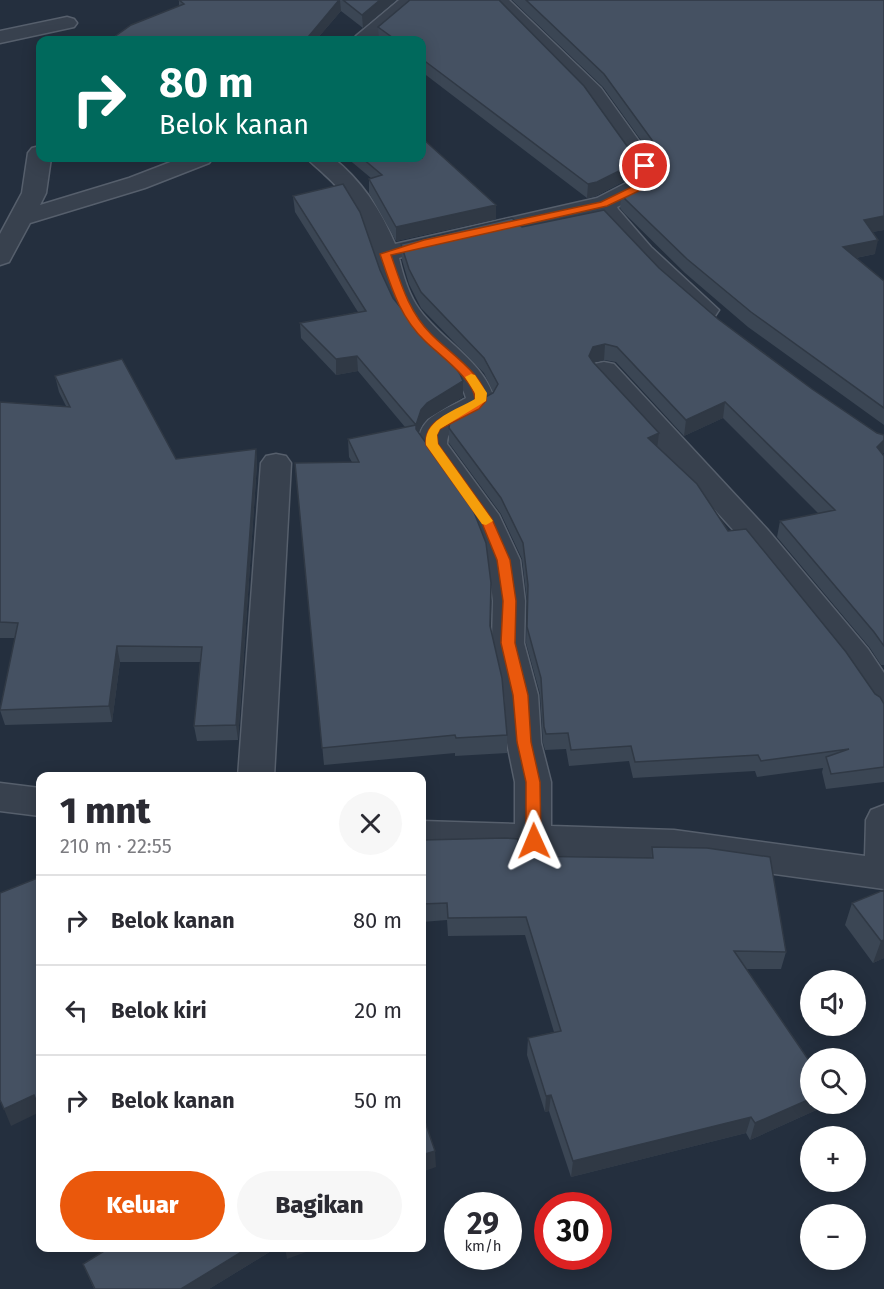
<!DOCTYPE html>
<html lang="id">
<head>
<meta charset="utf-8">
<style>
  :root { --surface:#fff; --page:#f7f7f7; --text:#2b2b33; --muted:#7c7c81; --line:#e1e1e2; --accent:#ea580c }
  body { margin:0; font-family:"Fira Sans",sans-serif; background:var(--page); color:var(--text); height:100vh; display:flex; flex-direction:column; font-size:22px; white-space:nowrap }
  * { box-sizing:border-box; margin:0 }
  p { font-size:20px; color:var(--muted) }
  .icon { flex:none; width:33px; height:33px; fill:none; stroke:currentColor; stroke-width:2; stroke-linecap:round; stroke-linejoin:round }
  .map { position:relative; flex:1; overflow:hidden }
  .sheet { position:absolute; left:36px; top:772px; width:390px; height:480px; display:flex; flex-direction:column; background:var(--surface); border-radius:12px; box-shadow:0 3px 15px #0003 }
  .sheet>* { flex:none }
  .top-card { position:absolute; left:36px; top:36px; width:390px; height:126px; border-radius:12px; box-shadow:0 3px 15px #0003; background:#00695c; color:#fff; overflow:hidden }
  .fabs { position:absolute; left:800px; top:970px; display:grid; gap:12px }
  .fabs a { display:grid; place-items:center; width:66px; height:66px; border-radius:50%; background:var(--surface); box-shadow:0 3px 15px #0003; font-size:30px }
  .speed { position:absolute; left:444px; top:1192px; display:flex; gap:12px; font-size:30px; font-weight:700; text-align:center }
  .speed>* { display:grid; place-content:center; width:78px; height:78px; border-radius:50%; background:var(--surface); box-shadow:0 3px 15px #0003; line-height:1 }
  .speed small { font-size:15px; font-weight:400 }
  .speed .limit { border:9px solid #d22; background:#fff; color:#111 }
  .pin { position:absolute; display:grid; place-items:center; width:51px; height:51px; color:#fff; margin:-26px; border:3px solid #fff; border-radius:50%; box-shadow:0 2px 6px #0007 }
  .me { position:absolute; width:66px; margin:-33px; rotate:359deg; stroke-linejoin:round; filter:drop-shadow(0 0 4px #0008) }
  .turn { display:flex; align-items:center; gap:21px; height:126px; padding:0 24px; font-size:27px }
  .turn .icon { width:78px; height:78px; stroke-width:2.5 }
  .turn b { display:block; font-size:42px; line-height:51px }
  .round { display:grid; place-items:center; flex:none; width:63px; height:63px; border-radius:32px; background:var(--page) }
  .summary { display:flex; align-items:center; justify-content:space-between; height:102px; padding:0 24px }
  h1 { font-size:36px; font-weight:800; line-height:45px }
  .action { display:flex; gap:12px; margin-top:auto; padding:12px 24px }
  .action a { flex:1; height:69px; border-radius:36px; background:var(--accent); color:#fff; font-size:24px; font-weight:800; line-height:69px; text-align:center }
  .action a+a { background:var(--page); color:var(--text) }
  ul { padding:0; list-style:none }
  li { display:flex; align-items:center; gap:18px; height:90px; padding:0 24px; border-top:2px solid var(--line) }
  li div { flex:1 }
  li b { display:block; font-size:22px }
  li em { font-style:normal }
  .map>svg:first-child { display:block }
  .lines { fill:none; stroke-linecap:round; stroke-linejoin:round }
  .street-casing { stroke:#565f6c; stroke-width:3 }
  .street { fill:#38414e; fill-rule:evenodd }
  .wall { fill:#3b4654 }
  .shaded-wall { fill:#303945 }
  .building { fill:#455162; stroke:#303945; stroke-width:1.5 }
  .route { fill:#ea580c; stroke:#983908; stroke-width:1.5 }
  .slow { fill:#f59e0b }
</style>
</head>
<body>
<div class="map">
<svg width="884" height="1289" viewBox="0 0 884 1289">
  <rect width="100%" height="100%" fill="#242f3e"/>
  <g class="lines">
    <defs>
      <path id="street" d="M 399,0 L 421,0 L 375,40 L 353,40 L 356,36 Z
        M 488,0 L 509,0 L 601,88 L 657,166 C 656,190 637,198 617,207 L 618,209 L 651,247 L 719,310 L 715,316 L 706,318 L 697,316 L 633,257 L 596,213 L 429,249 L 399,258 C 403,276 409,295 419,309 C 442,341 485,362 495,401 L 491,407 C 475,418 447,422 447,444 L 499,515 L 520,560 L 525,601 L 524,643 L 538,695 L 541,743 L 551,782 L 551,826 L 674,830 L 865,856 L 866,820 L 871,810 L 884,805 L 884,889 L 674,860 L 422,851 L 422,821 L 515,824 L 515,782 L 507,743 L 504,695 L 492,643 L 493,601 L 488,560 L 474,524 L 418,445 C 419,415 445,411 466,398 C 460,373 422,345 405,325 C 377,293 376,249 356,213 C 347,198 337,185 324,174 C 318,168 312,164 307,158 L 333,158 C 361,180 381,210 395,244 L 597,198 L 630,181 L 633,166 L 585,98 Z
        M 67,17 L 74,19 L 77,23 L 74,27 L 0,43 L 0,31 Z
        M 40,146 L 40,158 L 51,158 L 46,193 L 40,205 L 129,178 L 181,158 L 213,158 L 209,163 L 145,188 L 30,223 L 9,262 L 0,265 L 0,234 L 22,193 L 28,153 L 32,148 Z
        M 604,362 L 614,364 L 767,529 L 868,649 L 884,673 L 884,713 L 872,709 L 844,667 L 745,543 L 594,376 L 590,370 L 594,364 Z
        M 276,454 L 286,456 L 291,463 L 274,777 L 238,777 L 261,463 L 266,456 Z
        M 0,783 L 40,788 L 40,816 L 0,811 Z"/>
    </defs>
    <!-- street casing -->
    <use href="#street" class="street-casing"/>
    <!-- street -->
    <use href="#street" class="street"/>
  </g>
  <!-- wall -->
  <path class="wall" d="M 179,0 L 396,0 L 363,28 L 341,11 L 316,40 L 110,40 L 179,6 Z
    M 410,0 L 499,0 L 584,86 L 632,153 L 628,179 L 596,196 L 587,198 L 422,72 L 422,40 L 379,40 L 378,27 Z
    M 512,0 L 884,0 L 884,230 L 872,232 L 875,254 L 856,258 L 884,281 L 884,425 L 748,327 L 685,273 L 624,213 L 620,208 L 622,194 L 641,185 L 652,175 L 658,164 L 603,87 Z
    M 347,158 L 422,158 L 496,205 L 496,219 L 396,241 L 369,193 L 369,179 L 371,178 Z
    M 293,196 L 380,270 L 393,298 L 463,381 L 463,397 L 427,419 L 421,426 L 419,433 L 490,626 L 507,735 L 507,753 L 455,756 L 455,753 L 324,765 L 295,463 L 352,462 L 349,457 L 348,439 L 405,427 L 358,371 L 336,375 L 301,338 L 300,323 L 358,312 L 295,212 Z
    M 522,227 L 659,268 L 718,319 L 812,389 L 877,433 L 884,452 L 882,454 L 884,456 L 884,665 L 881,665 L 870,648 L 777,537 L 780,521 L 819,514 L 723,418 L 684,436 L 616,362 L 604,360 L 594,362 L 657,447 L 728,531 L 884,704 L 884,782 L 826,789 L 822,772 L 823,768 L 757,777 L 755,771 L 633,778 L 629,761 L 569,766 L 566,749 L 545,750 L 543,743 L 540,694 L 526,643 L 527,601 L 522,559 L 501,514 L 449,443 L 449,428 L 493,392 L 484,373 L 421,308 L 409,284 L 402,260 L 401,244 Z
    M 55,376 L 176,459 L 256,449 L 257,464 L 238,740 L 197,741 L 194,726 L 200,662 L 120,662 L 112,722 L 5,725 L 0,710 L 15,638 L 0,638 L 0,402 L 66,406 L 59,392 Z
    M 422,840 L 519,856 L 651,858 L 652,847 L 786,952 L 781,969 L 746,969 L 810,1104 L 825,1104 L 823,1107 L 750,1140 L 746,1133 L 571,1177 L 549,1111 L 545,1112 L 527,1055 L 528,1038 L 554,1032 L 525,935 L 448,936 L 447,920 L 422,922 Z
    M 884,890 L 884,958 L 873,963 L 845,925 L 852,903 Z
    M 109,1248 L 276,1248 L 209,1289 L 94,1289 L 83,1264 Z"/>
  <!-- shaded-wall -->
  <path class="shaded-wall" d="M 339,0 L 340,0 L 341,11 L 316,40 L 309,40 L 309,36 Z
    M 380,0 L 396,0 L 363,28 L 362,15 Z
    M 632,153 L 628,179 L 596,196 L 587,198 L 588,184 Z
    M 496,205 L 496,219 L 396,241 L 396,227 Z
    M 884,216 L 884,230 L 861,234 L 864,220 Z
    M 878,240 L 875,254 L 840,261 L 843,247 Z
    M 605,344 L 604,360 L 592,363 L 589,356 L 593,347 Z
    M 357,356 L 358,371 L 336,375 L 336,359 Z
    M 463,381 L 463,397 L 427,419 L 421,426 L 416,441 L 416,425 L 421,410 L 427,403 Z
    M 725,402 L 723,418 L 684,436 L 686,420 Z
    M 659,433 L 657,449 L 648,438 Z
    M 884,440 L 884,452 L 873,463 L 877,447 Z
    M 256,449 L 257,464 L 238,740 L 236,725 Z
    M 117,646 L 120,662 L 112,722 L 109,706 Z
    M 884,940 L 884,958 L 873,963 L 881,941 Z
    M 34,1095 L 40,1112 L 11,1126 L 4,1109 Z
    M 551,1095 L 549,1111 L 545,1112 L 546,1096 Z
    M 810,1099 L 810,1104 L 825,1104 L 823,1107 L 750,1140 L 755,1123 Z
    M 751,1117 L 746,1133 L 571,1177 L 573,1161 Z
    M 435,1151 L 436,1167 L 422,1172 L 422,1155 Z
    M 248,1248 L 276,1248 L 209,1289 L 181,1289 Z
    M 285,1248 L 317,1248 L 287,1259 Z"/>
  <!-- building -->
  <path class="building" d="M 179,0 L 339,0 L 309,36 L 313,40 L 110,40 L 131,25 L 184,4 Z
    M 343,0 L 380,0 L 362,15 Z
    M 410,0 L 499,0 L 584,86 L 632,153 L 629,166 L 597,182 L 588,184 L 422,59 L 422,40 L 396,40 L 378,27 Z
    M 526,0 L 884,0 L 884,216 L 864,220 L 878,240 L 843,247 L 884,281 L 884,408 L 751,312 L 687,259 L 625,199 L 622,194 L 641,185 L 652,175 L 659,161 L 660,151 L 604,74 Z
    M 422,138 L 496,205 L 396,227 L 369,179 L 382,175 L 362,158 L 422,158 Z
    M 343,184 L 360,212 L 380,270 L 393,298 L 410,319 L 447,355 L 460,374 L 463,381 L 427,403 L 421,410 L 416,425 L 357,356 L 336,359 L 300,323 L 366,311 L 293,196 Z
    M 604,210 L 659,268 L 718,319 L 812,389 L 877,433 L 884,435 L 884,440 L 877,447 L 884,456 L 884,646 L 874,632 L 780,521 L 835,510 L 725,402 L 686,420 L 617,347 L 605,344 L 593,347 L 589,356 L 593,362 L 659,433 L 648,438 L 697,484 L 728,531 L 746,529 L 846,652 L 875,694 L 880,697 L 884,704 L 884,767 L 831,774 L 826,757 L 849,749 L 761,761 L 758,755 L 635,762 L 631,746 L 571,750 L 568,733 L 546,734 L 544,727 L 541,678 L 527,627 L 528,585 L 523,543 L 501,498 L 449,428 L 450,421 L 458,412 L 493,393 L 498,384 L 484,358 L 421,292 L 409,269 L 401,244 L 512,218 L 522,227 Z
    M 122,359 L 176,459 L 256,449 L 236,725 L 194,726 L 202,647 L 117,646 L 109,706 L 0,710 L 18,623 L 0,622 L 0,402 L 70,407 L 55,376 Z
    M 416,425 L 416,429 L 472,507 L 486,543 L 491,583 L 490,626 L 502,678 L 507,735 L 456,738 L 455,735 L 322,748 L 295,463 L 359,462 L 348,439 Z
    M 506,838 L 518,839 L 519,856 L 653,858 L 652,847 L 707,848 L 770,857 L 786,952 L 734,951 L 810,1062 L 810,1099 L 755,1123 L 751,1117 L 573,1161 L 551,1095 L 546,1096 L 528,1038 L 561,1031 L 526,917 L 448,918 L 447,903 L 422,904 L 422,840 Z
    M 40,877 L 40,1111 L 34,1095 L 4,1109 L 0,1100 L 0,893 Z
    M 884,890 L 884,940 L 881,941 L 852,903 Z
    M 422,1113 L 435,1151 L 422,1155 Z
    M 109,1248 L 248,1248 L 181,1289 L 95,1289 L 83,1264 Z"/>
  <!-- route -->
  <path class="route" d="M 641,164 L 648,164 L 651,176 L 643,189 L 607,206 L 391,255 C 401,284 409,312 431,334 C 447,351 488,377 486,401 L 479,409 L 440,429 L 437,435 L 438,444 L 492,519 L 510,560 L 516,601 L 515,643 L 528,695 L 531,742 L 540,782 L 541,841 L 539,845 L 534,847 L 528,845 L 526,841 L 526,782 L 517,742 L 513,695 L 501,643 L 503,601 L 497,560 L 482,523 L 426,445 C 423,420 452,413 471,404 L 475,400 C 476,381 438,354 425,341 C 399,316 391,286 380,254 L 424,240 L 601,202 L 636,185 L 641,176 Z"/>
  <!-- slow -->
  <path class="slow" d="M 471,374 L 475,375 L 487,393 L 486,401 L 440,429 L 437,435 L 438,444 L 493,521 L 486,525 L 482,524 L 426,445 C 423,420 456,410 475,399 L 475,393 L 465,377 Z"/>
</svg>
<div class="fabs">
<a><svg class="icon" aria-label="sound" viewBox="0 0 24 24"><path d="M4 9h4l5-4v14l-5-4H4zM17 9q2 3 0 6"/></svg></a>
<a><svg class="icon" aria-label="search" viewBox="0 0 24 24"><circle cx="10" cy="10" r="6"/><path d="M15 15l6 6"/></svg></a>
<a>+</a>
<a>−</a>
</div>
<div class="speed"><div>29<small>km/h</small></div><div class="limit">30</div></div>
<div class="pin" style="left:645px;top:166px;background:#d93025"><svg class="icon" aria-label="arrive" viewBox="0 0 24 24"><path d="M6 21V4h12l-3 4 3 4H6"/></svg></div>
<svg class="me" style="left:534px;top:841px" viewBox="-20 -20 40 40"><path d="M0-17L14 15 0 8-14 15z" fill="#ea580c" stroke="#fff" stroke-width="4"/></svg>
<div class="top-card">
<div class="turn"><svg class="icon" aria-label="right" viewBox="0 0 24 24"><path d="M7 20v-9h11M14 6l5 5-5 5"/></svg><div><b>80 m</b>Belok kanan</div></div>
</div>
<section class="sheet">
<div class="summary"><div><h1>1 mnt</h1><p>210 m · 22:55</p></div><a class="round"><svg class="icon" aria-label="close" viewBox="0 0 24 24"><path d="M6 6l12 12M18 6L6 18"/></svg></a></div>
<ul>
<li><svg class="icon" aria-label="right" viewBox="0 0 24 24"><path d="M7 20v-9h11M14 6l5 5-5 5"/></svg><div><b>Belok kanan</b></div><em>80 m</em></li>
<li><svg class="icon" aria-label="left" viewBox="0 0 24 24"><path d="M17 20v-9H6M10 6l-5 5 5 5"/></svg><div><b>Belok kiri</b></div><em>20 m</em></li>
<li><svg class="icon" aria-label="right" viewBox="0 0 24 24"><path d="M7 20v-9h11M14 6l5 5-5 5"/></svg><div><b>Belok kanan</b></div><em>50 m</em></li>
</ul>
<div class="action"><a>Keluar</a><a>Bagikan</a></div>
</section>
</div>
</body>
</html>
